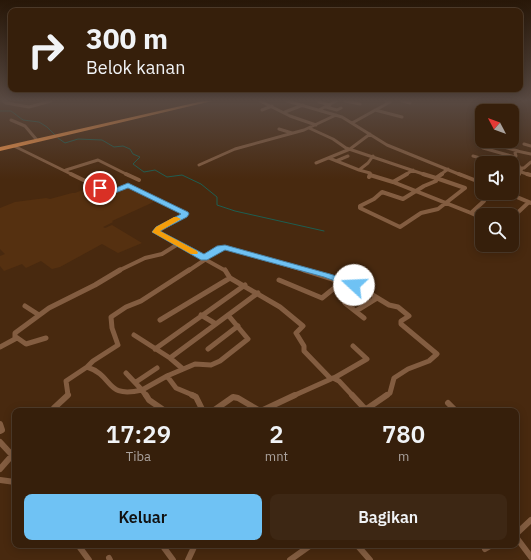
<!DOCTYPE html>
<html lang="id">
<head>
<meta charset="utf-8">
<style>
  :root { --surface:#361f0b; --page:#3d2714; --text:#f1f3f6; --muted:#aaa29d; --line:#503d2c; --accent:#6fc2f4 }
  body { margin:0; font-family:"IBM Plex Sans",sans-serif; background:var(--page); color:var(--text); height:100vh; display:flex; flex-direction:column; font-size:15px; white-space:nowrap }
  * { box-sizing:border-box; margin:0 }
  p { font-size:13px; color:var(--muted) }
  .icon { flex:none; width:22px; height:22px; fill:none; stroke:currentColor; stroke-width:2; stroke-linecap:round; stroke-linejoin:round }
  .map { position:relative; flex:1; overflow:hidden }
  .side { position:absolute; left:12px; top:408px; width:507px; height:140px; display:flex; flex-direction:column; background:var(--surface); border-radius:8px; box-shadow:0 2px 10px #0003,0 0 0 1px var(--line) }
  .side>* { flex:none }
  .top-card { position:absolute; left:8px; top:8px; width:515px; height:84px; border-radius:8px; box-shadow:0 2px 10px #0003,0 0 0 1px var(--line); background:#361f0b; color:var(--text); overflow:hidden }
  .needle { width:26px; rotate:311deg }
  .fabs { position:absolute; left:475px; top:104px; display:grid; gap:8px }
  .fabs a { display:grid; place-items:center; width:44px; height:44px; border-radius:8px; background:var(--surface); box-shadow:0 2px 10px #0003,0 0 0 1px var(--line); font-size:20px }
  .pin { position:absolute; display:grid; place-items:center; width:34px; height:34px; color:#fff; margin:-17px; border:2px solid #fff; border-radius:50%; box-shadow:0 1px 4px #0007 }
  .me { position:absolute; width:44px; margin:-22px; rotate:290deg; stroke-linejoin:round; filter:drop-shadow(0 0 3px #0008) }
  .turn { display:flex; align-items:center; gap:14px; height:84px; padding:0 12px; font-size:18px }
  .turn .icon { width:52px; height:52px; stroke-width:2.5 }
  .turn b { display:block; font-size:28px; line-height:34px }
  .eta { display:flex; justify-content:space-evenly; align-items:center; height:68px; text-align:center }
  .eta b { font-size:24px; font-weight:600; line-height:28px }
  .primary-button { display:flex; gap:8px; margin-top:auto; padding:8px 12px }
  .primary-button a { flex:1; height:46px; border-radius:8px; background:var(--accent); color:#111; font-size:16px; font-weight:600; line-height:46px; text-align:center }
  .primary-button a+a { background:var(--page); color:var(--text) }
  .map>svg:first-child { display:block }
  .built { fill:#553010 }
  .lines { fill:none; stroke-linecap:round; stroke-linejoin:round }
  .stream { stroke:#1e5e51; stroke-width:1 }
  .street-far3 { stroke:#835d41; stroke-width:3 }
  .street-far2 { stroke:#835d41; stroke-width:4 }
  .street-far1 { stroke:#835d41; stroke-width:5 }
  .street { stroke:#835d41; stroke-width:6 }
  .highway { fill:#f29449; fill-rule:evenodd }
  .route { fill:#6fc2f4; stroke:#487e9f }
  .slow { fill:#f59e0b }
</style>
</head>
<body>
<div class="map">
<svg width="531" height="560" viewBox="0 0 531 560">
  <rect width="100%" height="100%" fill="#48290f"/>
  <!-- built -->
  <path class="built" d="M 95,185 L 111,193 L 129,185 L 158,200 L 112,221 L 113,222 L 103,227 L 105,228 L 112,225 L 142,243 L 118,253 L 102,244 L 60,267 L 52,269 L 41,261 L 26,268 L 22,264 L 4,271 L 0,266 L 0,256 L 5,254 L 0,249 L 0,208 L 15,202 L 46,198 L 50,199 L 72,193 L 75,193 Z"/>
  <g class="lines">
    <!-- stream -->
    <path class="stream" d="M 0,111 L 11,111 L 23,120 L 39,122 L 47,127 L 56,136
      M 58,138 L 65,143 L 78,139 L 102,140 L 114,147 L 123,146 L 130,149 L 133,154 L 140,157 L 133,164 L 144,172 L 155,170 L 167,177 L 182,175 L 201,184 L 217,197 L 217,205 L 235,211 L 324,231"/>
    <!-- street-far3 -->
    <path class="street-far3" d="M 3,101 L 6,103 L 29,107 L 51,101
      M 260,101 L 290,116 L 316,125
      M 287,101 L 342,117 L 387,145 L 461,175
      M 345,101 L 360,104
      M 402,101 L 410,103
      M 319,102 L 330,105
      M 326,107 L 337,110 L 341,108
      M 262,110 L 272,106
      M 319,110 L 336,101
      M 375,110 L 402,117
      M 285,112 L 303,105
      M 11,120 L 25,126 L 36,139
      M 352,123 L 390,102 L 386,101
      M 309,128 L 333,139 L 346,148 L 426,175
      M 279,129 L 292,133
      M 493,144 L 518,151
      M 524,144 L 531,146
      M 14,146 L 73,175
      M 483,148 L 515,157
      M 473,156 L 498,163
      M 515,157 L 520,168 L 524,168 L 531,162
      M 329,158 L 359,170 L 368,163 L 373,156
      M 336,161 L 348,156
      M 316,163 L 350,149 L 370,134
      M 508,163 L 516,156 L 515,153 L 517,151 L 531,154
      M 199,165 L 235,149 L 304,130 L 336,115
      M 512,166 L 522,169 L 518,175
      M 66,170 L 98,160 L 128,175
      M 359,170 L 370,173 L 370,175
      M 521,172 L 530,175
      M 405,175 L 413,170
      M 440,175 L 448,169"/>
    <!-- street-far2 -->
    <path class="street-far2" d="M 71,174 L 110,193 L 128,185 L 186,214 L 156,232 L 226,271
      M 126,174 L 139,180
      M 423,174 L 436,178
      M 459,174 L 482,183
      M 527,174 L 531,175
      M 370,175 L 393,182 L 471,213 L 484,201 L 484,197 L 487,193
      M 369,177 L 370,174
      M 436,178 L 465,188 L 438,209 L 421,213 L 400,227 L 360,208 L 360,206 L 374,199 L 382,192 L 403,199 L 424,186 L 436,181 Z
      M 436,178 L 442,174
      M 512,181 L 519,174
      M 393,182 L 407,174
      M 507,193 L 531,203
      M 471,213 L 482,218
      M 512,218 L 529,202
      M 204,258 L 220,248 L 225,247 L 307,271
      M 118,271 L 145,258 L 162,254 L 178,244
      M 188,271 L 206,259"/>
    <!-- street-far1 -->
    <path class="street-far1" d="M 225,270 L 230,278 L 280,307 L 303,326 L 296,333 L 304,346 L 304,351 L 331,379 L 293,396
      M 304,270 L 361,288 L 389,305 L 398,307 L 409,316 L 401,321 L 401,324 L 437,354 L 429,361 L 408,369 L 394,378 L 390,393 L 385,396
      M 279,280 L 322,298 L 343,281
      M 345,303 L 364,318
      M 25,306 L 39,315
      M 356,311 L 377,298
      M 201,315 L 216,324
      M 160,320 L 230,278
      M 134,335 L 170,358 L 183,369
      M 16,337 L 26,344 L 46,338
      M 0,347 L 15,339 L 15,333 L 49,308 L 95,285 L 120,270
      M 155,349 L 245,285
      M 208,349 L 238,326
      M 170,358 L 258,293
      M 87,367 L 93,361 L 118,345 L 112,328 L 111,317 L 126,307 L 141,301 L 189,270
      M 126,373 L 142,390 L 167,376 L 195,364 L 211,365 L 220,361 L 248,339 L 228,315
      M 167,376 L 176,388 L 195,396
      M 333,378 L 339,381 L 353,396
      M 334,378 L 367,359 L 353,346
      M 136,382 L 157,368
      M 67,396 L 68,395 L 66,381 L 87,367 C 115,376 104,399 142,390 L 146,396"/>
    <!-- street -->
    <path class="street" d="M 146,395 L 149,400 L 165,411
      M 192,395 L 196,397 L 203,411
      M 352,395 L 367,411
      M 448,403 L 456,411
      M 365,410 L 387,395
      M 56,411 L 54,408 L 68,395
      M 213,411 L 233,397 L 238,398 L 260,411
      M 261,411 L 295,395
      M 0,424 L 2,430 L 0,431
      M 0,442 L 12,455
      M 0,469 L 15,452
      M 0,480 L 15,482
      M 516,534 L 531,520
      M 516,537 L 531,557
      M 78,545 L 89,560
      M 162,545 L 173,560
      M 357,545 L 370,560
      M 485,549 L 492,545
      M 109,558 L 110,560
      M 188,560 L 195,545
      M 290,560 L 311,545"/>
    <!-- highway -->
    <path class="highway" d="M 203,101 L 212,101 L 0,151 L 0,147 Z"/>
  </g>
  <!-- sky -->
  <linearGradient id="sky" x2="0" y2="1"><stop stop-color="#281708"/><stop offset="0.56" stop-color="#584942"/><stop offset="1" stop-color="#584942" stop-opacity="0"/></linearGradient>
  <rect width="531" height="179" fill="url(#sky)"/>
  <!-- route -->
  <path class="route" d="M 128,183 L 188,212 L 189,214 L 187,217 L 160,231 L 204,254 L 217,246 L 225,245 L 330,274 L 358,283 L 359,285 L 354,288 L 351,287 L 324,277 L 225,250 L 207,260 L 201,260 L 152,232 L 156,227 L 181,214 L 128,188 L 110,195 L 97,188 L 100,185 L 111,190 Z"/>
  <!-- slow -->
  <path class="slow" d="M 174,217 L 177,217 L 181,219 L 160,231 L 197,251 L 198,253 L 197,254 L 191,254 L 152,232 L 156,227 Z"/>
</svg>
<div class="fabs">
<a><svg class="needle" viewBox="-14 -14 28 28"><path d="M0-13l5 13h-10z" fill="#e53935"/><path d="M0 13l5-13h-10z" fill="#aaa29d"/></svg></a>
<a><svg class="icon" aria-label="sound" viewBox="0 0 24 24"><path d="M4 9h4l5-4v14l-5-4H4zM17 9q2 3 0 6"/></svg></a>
<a><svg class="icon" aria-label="search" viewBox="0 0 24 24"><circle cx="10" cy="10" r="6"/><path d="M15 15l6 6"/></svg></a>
</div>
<div class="pin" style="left:100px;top:188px;background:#d93025"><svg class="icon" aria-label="arrive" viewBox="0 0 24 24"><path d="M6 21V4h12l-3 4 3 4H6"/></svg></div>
<svg class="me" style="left:354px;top:285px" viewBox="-20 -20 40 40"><circle r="19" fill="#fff"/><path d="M0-13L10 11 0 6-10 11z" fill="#6fc2f4"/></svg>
<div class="top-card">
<div class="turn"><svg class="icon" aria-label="right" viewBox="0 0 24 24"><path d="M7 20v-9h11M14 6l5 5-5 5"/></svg><div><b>300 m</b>Belok kanan</div></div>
</div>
<section class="side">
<div class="eta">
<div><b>17:29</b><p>Tiba</p></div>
<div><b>2</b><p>mnt</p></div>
<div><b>780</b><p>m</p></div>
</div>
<div class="primary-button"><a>Keluar</a><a>Bagikan</a></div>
</section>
</div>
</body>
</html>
